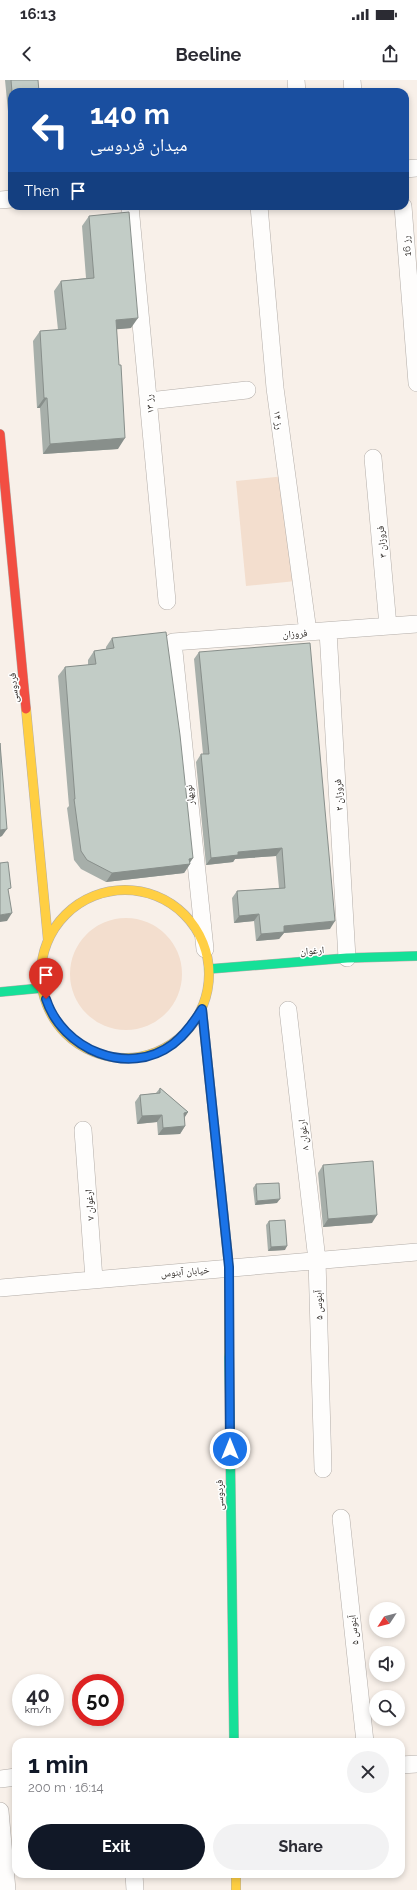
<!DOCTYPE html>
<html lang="en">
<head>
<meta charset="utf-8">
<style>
  :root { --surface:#fff; --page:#f2f2f3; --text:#2b2b33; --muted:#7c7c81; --accent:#111827 }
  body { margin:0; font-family:Raleway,"Noto Naskh Arabic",sans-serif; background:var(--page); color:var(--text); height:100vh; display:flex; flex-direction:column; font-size:15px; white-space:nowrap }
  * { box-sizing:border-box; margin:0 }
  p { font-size:13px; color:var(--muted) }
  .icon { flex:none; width:22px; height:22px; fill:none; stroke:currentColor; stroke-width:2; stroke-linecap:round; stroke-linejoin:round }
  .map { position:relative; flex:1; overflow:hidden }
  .details { position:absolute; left:12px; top:1658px; width:393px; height:140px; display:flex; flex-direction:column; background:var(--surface); border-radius:12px; box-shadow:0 2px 6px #0003 }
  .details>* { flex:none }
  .hud { position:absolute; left:8px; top:8px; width:401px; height:122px; border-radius:12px; box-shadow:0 2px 6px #0003; background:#1a4fa0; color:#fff; overflow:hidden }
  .needle { width:26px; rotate:234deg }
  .fabs { position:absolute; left:369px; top:1522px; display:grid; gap:8px }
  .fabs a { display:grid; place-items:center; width:36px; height:36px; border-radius:50%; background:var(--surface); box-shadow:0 2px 6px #0003; font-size:20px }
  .speed { position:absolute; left:12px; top:1594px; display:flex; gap:8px; font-size:20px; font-weight:700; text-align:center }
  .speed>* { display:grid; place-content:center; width:52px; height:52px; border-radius:50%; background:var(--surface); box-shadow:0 2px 6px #0003; line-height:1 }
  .speed small { font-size:10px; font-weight:400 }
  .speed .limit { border:6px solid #d22; background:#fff; color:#111 }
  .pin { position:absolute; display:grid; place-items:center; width:34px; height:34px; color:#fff; margin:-41px -17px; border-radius:50% 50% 50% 0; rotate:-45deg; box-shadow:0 0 4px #0007 }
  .pin .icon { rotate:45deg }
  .me { position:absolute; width:44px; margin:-22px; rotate:0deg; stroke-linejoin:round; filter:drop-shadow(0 0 3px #0008) }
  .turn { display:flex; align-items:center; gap:14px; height:84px; padding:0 16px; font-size:18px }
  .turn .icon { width:52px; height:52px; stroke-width:2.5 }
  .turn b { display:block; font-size:28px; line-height:34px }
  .then { display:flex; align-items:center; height:38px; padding:0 16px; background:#0003; gap:8px; font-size:15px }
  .round { display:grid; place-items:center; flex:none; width:42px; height:42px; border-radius:21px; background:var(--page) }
  .headline { display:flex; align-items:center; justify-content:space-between; height:68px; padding:0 16px }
  h1 { font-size:24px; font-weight:700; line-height:30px; color:var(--accent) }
  .primary-button { display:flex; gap:8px; margin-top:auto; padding:8px 16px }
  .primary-button a { flex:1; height:46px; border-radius:24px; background:var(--accent); color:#fff; font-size:16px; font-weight:700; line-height:46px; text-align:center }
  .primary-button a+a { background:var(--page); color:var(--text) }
  .status { display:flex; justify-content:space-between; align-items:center; height:28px; padding:0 20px; background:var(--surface); direction:ltr }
  .status svg { height:11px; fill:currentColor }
  header { display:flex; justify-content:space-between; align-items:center; height:52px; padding:0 16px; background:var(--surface); font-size:18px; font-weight:700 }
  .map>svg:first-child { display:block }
  .green { fill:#f3dece }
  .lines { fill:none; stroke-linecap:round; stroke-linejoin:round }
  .street-casing { stroke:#b3ada8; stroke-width:18 }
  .fast-casing { stroke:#b3ada8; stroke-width:10 }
  .slow-casing { stroke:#b3ada8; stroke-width:10 }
  .jam-casing { stroke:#b3ada8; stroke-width:10 }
  .street { stroke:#fefdfc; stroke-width:17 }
  .fast { stroke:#16e098; stroke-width:9 }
  .slow { stroke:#ffcf43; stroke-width:9 }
  .jam { stroke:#f24e42; stroke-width:9 }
  .wall { fill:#a7afaa }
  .shaded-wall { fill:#888f8b }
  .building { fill:#c2ccc6; stroke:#888f8b }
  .route-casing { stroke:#114b97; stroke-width:10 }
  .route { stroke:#1a73e8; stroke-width:7 }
  .labels { text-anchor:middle; stroke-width:3; stroke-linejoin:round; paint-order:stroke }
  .street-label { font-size:10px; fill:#2b2622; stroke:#fff }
</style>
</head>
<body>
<div class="status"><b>16:13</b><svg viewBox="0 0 49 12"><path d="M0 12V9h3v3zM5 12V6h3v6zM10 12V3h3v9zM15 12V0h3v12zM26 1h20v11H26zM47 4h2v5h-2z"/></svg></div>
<header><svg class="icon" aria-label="back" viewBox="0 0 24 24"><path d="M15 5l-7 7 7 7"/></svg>Beeline<svg class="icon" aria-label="share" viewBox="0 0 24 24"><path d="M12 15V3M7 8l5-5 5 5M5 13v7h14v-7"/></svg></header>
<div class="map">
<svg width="417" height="1810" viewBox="0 0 417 1810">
  <rect width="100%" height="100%" fill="#f8f0e9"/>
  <!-- green -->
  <path class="green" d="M 285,396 L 296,501 L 246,506 L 236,401 Z
    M70 894a56 56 0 1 1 112 0a56 56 0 1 1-112 0Z"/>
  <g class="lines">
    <defs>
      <path id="street" d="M 296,0 L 297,12
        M 352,0 L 353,12
        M 405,89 L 417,88
        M 0,120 L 12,119
        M 130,126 L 167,521
        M 259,126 L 275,308 L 308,552
        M 403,126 L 417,303
        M 149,321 L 247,310
        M 373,378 L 388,546
        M 328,551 L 347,878
        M 205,869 L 173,562 L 417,544
        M 288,930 L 317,1180 L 323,1389
        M 83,1050 L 94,1199
        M 0,1208 L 417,1172
        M 341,1438 L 365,1662
        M 401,1685 L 417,1684
        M 0,1699 L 16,1697
        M 0,1731 L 7,1810
        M 134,1794 L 135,1810"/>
      <path id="fast" d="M 209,889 L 347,878 L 417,876
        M 0,912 L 42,908
        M 229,1275 L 234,1662"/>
      <path id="slow" d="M 26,629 L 48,860
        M41 894a84 84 0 1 1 168 0a84 84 0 1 1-168 0Z
        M 202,929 L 229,1187 L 229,1275
        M 236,1794 L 236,1810"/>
      <path id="jam" d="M 0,354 L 26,629"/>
    </defs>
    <!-- street casing -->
    <use href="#street" class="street-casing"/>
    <!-- fast casing -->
    <use href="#fast" class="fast-casing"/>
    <!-- slow casing -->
    <use href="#slow" class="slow-casing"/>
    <!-- jam casing -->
    <use href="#jam" class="jam-casing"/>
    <!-- street -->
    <use href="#street" class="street"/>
    <!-- fast -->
    <use href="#fast" class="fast"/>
    <!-- slow -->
    <use href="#slow" class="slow"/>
    <!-- jam -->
    <use href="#jam" class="jam"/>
  </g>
  <!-- wall -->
  <path class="wall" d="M 5,0 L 38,0 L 12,12 L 12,52 L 10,52 Z
    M 89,136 L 131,248 L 117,249 L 118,369 L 43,374 L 40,328 L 37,328 L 33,261 L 40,251 L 58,250 L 54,211 L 61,201 L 86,198 L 82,146 Z
    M 112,558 L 193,778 L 190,782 L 190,784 L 184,793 L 106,802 L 81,789 L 74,780 L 67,728 L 69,726 L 58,596 L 65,587 L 88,585 L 88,580 L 94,571 L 106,569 L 106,567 Z
    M 199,572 L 330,849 L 284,853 L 279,859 L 256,861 L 254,841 L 234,843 L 232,818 L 237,811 L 279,808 L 276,776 L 235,779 L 233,782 L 206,785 L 196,682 L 201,674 L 203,674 L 194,579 Z
    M 160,1008 L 188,1032 L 184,1038 L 185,1046 L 180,1054 L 158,1055 L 157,1042 L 137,1044 L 135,1022 L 140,1015 L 156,1013 Z
    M 323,1085 L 372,1143 L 323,1147 L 318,1093 Z
    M 256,1104 L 277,1123 L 255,1125 L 253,1108 Z
    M 269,1141 L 285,1170 L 268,1171 L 266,1145 Z"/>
  <!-- shaded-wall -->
  <path class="shaded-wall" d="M 138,238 L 131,248 L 109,250 L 116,240 Z
    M 44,318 L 47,318 L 40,328 L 37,328 Z
    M 125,358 L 118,369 L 43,374 L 50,364 Z
    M 7,749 L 2,756 L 0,757 L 0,750 Z
    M 282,768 L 276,776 L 235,779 L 233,782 L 206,785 L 211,778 L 238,772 Z
    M 193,778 L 189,784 L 190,784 L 184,793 L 106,802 L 112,793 Z
    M 12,833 L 7,841 L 0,842 L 0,835 Z
    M 259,834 L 254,841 L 234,843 L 239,836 Z
    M 335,841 L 330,849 L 284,853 L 279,859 L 256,861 L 261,854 L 284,846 Z
    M 188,1032 L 183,1040 L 184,1033 Z
    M 162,1035 L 157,1042 L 137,1044 L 142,1036 Z
    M 185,1046 L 180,1054 L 158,1055 L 163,1048 Z
    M 280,1119 L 277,1123 L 255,1125 L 257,1121 Z
    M 377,1135 L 372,1143 L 323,1147 L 328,1139 Z
    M 287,1166 L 285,1170 L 268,1171 L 271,1167 Z"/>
  <!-- building -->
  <path class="building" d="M 11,0 L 38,0 L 39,12 L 12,12 Z
    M 129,132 L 138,238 L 116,240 L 119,285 L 121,285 L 125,358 L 50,364 L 47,318 L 44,318 L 40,251 L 66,249 L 61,201 L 94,198 L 89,136 Z
    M 166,552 L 180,655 L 193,778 L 189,779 L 190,784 L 112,793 L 87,780 L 81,771 L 74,719 L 75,719 L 65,587 L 96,584 L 94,571 L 114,568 L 112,558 Z
    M 310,563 L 335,841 L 284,846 L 284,852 L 261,854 L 259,834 L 239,836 L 237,811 L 285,808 L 282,768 L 238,772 L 238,775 L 211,778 L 201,674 L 209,674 L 199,572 Z
    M 0,663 L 7,749 L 0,750 Z
    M 8,782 L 11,808 L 8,809 L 12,833 L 0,835 L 0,783 Z
    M 160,1008 L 188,1032 L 184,1033 L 185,1046 L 163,1048 L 162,1035 L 142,1036 L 140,1015 L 160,1013 Z
    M 373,1081 L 377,1135 L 328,1139 L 323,1085 Z
    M 279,1103 L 280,1119 L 257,1121 L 256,1104 Z
    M 285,1140 L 287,1166 L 271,1167 L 269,1141 Z"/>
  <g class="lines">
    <defs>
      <path id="route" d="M 46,919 C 62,969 128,998 173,964 C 186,954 194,942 202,929 L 229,1187 L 230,1369"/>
    </defs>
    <!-- route casing -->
    <use href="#route" class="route-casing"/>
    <!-- route -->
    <use href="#route" class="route"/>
  </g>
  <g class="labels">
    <!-- street labels -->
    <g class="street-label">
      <text transform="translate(406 166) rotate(-95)" y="4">رز 16</text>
      <text transform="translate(149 324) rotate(-95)" y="4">رز ۱۳</text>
      <text transform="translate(279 340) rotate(82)" y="4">رز ۱۴</text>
      <text transform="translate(381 462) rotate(-95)" y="4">فروزان ۳</text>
      <text transform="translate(295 553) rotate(-4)" y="4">فروزان</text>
      <text transform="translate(13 608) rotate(-95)" y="4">فردوسی</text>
      <text transform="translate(189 715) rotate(-96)" y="4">نوبهار</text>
      <text transform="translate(338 715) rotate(-93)" y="4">فروزان ۲</text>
      <text transform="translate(312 870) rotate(-4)" y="4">ارغوان</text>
      <text transform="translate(303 1055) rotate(-97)" y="4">ارغوان ۸</text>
      <text transform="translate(89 1125) rotate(-94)" y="4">ارغوان ۷</text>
      <text transform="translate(185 1191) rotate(-5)" y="4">خیابان آبنوس</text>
      <text transform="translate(318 1225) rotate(-92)" y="4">آبنوس ۵</text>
      <text transform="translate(219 1415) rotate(-91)" y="4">فردوسی</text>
      <text transform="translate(353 1550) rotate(-96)" y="4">آبنوس ۵</text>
    </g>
  </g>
</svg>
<div class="fabs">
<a><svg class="needle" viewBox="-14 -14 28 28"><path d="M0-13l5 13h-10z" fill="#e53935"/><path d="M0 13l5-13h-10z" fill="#7c7c81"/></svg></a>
<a><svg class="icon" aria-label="sound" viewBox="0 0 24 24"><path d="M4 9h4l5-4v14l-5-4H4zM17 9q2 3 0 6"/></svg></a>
<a><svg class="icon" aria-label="search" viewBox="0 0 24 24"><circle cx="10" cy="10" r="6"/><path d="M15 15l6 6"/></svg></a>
</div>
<div class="speed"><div>40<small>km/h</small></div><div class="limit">50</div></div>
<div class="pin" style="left:46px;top:919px;background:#d93025"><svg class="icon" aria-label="arrive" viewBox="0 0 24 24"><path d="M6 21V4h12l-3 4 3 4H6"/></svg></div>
<svg class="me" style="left:230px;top:1369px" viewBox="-20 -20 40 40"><circle r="17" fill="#1a73e8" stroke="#fff" stroke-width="3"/><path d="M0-11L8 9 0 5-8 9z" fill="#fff"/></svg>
<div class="hud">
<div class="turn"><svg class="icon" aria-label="left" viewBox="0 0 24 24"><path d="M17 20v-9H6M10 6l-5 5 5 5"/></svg><div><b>140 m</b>میدان فردوسی</div></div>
<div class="then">Then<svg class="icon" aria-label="arrive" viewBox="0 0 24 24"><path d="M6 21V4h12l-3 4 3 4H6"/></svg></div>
</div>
<section class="details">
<div class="headline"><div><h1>1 min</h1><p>200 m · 16:14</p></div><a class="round"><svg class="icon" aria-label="close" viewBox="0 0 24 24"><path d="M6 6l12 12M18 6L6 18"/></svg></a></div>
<div class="primary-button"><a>Exit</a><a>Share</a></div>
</section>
</div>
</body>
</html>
